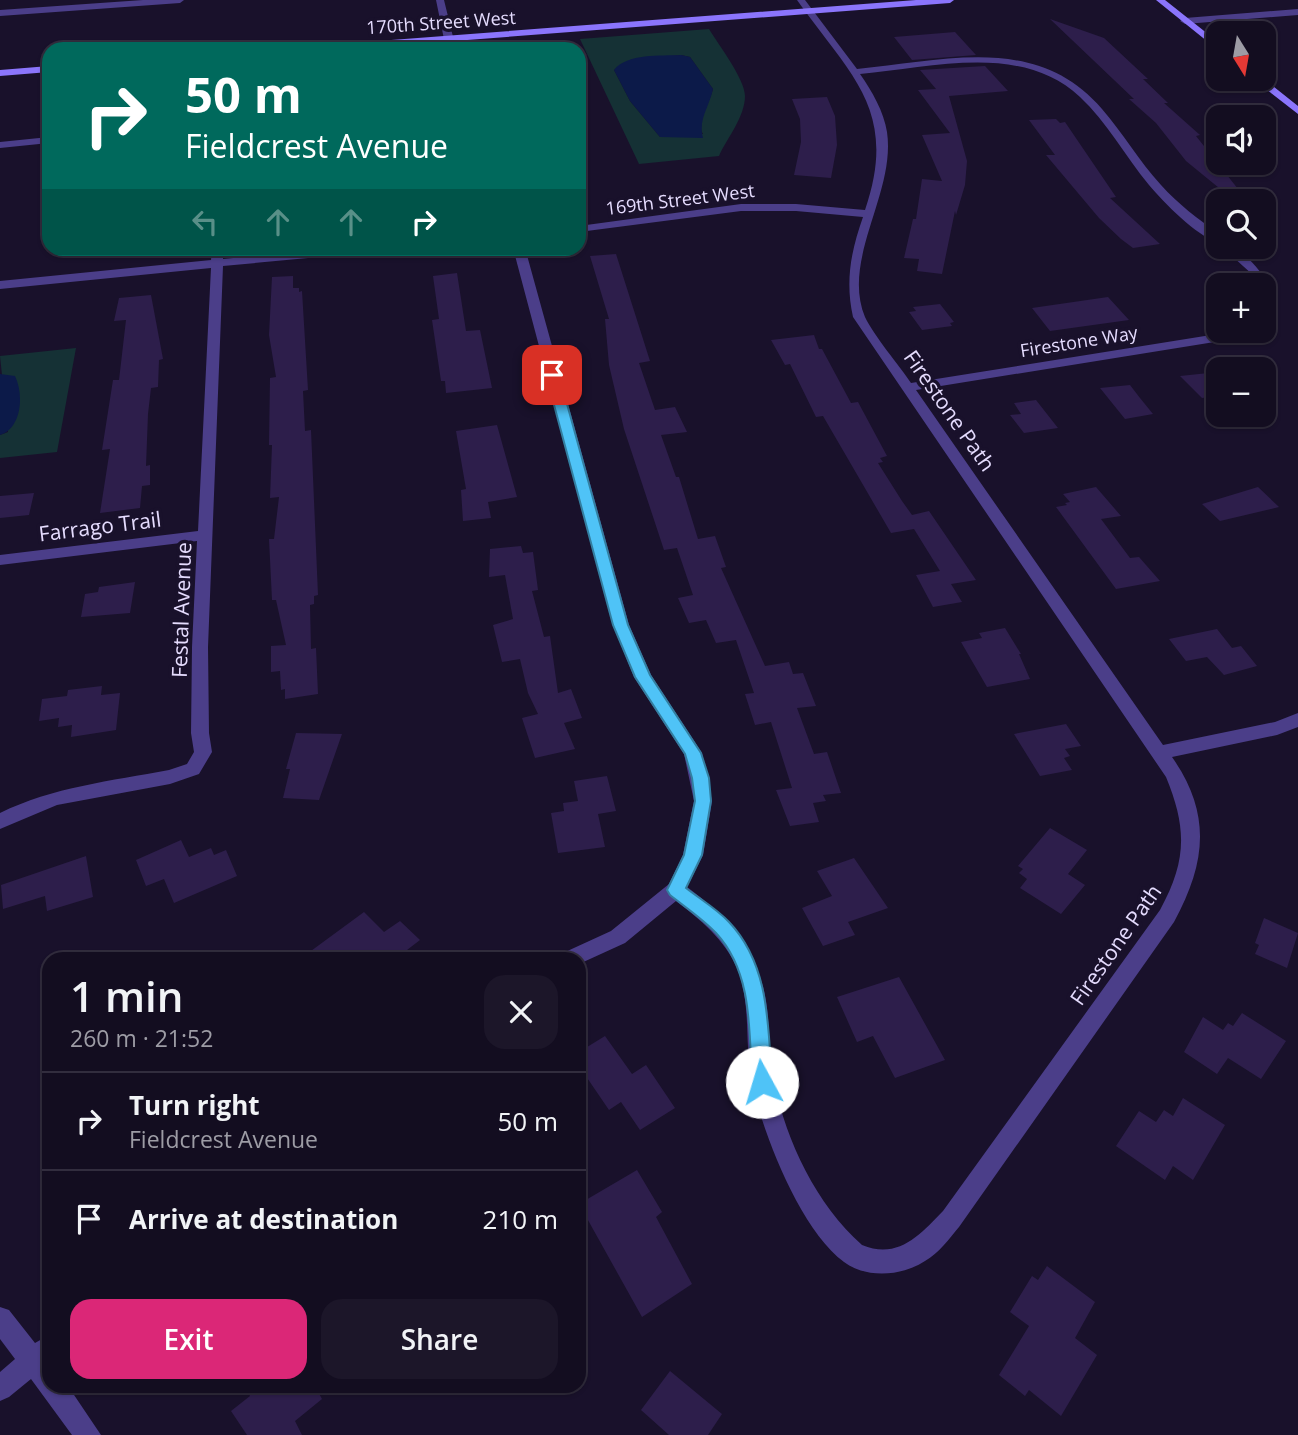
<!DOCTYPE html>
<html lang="en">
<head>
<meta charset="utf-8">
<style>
  :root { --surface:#130d20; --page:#1c1629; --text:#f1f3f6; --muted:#9d9ca5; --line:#322d3e; --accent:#db2777 }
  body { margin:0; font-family:"Open Sans",sans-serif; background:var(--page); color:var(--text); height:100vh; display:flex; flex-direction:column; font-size:26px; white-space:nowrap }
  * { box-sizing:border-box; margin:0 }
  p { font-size:23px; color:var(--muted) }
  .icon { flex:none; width:38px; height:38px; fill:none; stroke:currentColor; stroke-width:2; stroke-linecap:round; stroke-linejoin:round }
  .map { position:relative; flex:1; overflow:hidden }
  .panel { position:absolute; left:42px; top:952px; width:544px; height:441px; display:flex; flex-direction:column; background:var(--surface); border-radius:21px; box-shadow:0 2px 5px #0004,0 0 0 2px var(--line) }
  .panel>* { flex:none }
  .hud { position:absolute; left:42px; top:42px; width:544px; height:214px; border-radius:21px; box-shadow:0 2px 5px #0004,0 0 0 2px var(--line); background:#00695c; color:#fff; overflow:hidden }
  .needle { width:46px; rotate:169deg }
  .buttons { position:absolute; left:1206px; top:21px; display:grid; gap:14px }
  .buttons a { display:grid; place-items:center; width:70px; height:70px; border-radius:14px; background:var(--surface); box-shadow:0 2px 5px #0004,0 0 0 2px var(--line); font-size:35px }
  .pin { position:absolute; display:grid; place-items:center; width:60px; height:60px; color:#fff; margin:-30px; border-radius:14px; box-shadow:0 4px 10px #0006 }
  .me { position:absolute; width:77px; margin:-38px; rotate:354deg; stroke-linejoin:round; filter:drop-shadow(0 0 5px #0008) }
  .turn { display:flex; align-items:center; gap:24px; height:147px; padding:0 28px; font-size:32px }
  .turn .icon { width:91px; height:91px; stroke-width:2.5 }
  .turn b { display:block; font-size:49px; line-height:60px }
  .lanes { display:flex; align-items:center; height:66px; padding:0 28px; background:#0003; justify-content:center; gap:35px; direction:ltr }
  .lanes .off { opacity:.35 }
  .round { display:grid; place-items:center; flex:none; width:74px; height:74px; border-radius:21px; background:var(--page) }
  .summary { display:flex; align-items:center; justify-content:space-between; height:119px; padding:0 28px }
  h1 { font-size:42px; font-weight:600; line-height:52px }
  .button { display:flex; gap:14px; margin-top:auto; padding:14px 28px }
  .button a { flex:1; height:80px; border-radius:21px; background:var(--accent); color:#fff; font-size:28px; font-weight:600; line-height:80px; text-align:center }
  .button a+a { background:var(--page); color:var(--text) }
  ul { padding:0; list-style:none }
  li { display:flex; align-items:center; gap:21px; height:98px; padding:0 28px; border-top:2px solid var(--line) }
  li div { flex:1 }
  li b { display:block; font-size:26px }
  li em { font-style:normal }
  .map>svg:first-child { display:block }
  .green { fill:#153135; fill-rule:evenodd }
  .water { fill:#0c1a49 }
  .building { fill:#2d1e4b }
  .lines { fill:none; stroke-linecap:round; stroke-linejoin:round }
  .street { fill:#4b3e89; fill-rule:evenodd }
  .secondary { fill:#8b75fc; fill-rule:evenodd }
  .route { fill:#4fc3f7; stroke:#337fa1; stroke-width:2 }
  .labels { text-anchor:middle; stroke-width:7; stroke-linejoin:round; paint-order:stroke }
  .far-street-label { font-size:18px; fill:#e5dcfe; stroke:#19112b }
  .street-label { font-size:21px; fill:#e5dcfe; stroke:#19112b }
</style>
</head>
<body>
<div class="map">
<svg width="1298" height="1435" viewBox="0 0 1298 1435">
  <rect width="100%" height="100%" fill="#19112b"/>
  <!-- green -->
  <path class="green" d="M 709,29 C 718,44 745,79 745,96 C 745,117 727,138 719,156 L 639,164 L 580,39 ZM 681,55 L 690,57 L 713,89 C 710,103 695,121 703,134 L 660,137 L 630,101 L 614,70 L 631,60 Z
    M 76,348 L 57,452 L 0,458 L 0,435 L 8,432 L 0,356 Z"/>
  <!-- water -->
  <path class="water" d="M 681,55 L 690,57 L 713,89 C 709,108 698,119 703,138 L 660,137 L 630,101 L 614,70 C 627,53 661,56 681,55 Z
    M 0,374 L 15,376 C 24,394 22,428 0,435 Z"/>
  <!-- building -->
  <path class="building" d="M 1050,19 L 1104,38 L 1148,79 L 1143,79 L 1168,103 L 1164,103 L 1200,135 L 1196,136 L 1242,194 L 1235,201 L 1186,161 L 1156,123 L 1129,99 L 1134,99 Z
    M 955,32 L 976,55 L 912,60 L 894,37 Z
    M 985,66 L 1008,91 L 949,96 L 967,161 L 965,185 L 956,215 L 955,211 L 942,274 L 917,271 L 919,259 L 904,258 L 913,219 L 916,219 L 922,179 L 942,181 L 922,135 L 950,133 L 918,90 L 936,89 L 920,70 Z
    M 827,97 L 835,116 L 837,145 L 831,178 L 794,175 L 801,142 L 800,119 L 792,99 Z
    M 1056,119 L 1060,123 L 1065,122 L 1116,197 L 1110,198 L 1160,244 L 1133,248 L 1121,239 L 1099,218 L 1046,155 L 1055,155 L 1029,120 Z
    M 616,254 L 650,361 L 639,363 L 655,410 L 675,407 L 687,432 L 661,435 L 676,477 L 679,477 L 698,539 L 715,536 L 726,567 L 721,568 L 765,666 L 789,662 L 793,674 L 803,673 L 816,706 L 797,708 L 814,754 L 827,752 L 841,793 L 823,795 L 826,801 L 813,803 L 819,822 L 790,826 L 776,790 L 792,788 L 771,722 L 755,725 L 745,694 L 754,693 L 736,640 L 716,643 L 706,620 L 689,623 L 678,598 L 693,595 L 677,548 L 664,550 L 624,429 L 609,365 L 605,319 L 609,319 L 590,256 Z
    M 457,273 L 466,331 L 480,330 L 492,388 L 446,393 L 445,381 L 441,381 L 432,320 L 439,319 L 433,276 Z
    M 293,276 L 293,288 L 299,288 L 299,292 L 302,291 L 308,390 L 303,391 L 305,431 L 311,430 L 318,595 L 314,596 L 314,604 L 310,605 L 311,649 L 316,648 L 318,694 L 285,699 L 285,689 L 281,690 L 280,671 L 271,672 L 271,646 L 286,645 L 276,600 L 272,600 L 269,539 L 274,539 L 279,497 L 270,498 L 272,445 L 269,445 L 270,378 L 276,377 L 269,335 L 272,277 Z
    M 151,295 L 163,359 L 159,360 L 158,387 L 151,388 L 148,414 L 146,466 L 150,465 L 150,485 L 142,486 L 140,508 L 100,513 L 110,449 L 102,450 L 113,380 L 119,380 L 126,320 L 114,321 L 119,298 Z
    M 1108,297 L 1129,320 L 1050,331 L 1032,308 Z
    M 940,304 L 954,322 L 950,323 L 952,326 L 922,330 L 909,312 L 916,311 L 913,307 Z
    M 814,335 L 819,349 L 822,349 L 851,403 L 858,402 L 887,456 L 880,458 L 883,462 L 878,463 L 902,501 L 912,515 L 929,511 L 976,580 L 951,584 L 962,602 L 933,607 L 916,575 L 940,571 L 914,529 L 891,533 L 823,416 L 816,417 L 790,364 L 785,365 L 771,340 Z
    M 1218,372 L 1218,396 L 1202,398 L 1180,376 Z
    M 1130,385 L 1140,398 L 1153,414 L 1125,419 L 1100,388 Z
    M 1036,400 L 1058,428 L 1024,433 L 1010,415 L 1021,414 L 1014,403 Z
    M 497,425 L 517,497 L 488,502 L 491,518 L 463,521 L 461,490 L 466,489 L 456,431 Z
    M 1096,487 L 1121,516 L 1101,519 L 1130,558 L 1139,557 L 1160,581 L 1116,589 L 1056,507 L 1067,505 L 1065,503 L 1070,502 L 1063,494 Z
    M 1258,487 L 1279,507 L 1220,521 L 1202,504 Z
    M 34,493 L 29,515 L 0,518 L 0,496 Z
    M 521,546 L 523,553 L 533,552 L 538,590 L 532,591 L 544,637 L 550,636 L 558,693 L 571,689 L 582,718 L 564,723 L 575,749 L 535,758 L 522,718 L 538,714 L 528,693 L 520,659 L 502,662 L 493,625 L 513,619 L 505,575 L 489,577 L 490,549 Z
    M 135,582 L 130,613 L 81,617 L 85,594 L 98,592 L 99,587 Z
    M 1005,628 L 1021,654 L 1019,654 L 1030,679 L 987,687 L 961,642 L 982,638 L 979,633 Z
    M 1217,629 L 1232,648 L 1241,646 L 1257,666 L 1224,675 L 1207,657 L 1186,661 L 1169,639 Z
    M 102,686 L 101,695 L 120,693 L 116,730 L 71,737 L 72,725 L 58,727 L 59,718 L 39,721 L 42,699 L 67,696 L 68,690 Z
    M 1066,724 L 1081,746 L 1065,749 L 1070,756 L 1064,758 L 1072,770 L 1040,776 L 1014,734 Z
    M 296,733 L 342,734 L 319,800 L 283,798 L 290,769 L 286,769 Z
    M 607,776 L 616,811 L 598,814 L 605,847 L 558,853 L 551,813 L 564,811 L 563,803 L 578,801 L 574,781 Z
    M 1050,828 L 1087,850 L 1068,874 L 1085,885 L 1061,914 L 1020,888 L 1027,879 L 1019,873 L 1023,869 L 1018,866 Z
    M 181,840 L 189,857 L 211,848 L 214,855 L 226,850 L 237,876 L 174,903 L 164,879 L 146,886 L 136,860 Z
    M 86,856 L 93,897 L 47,911 L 45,896 L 3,909 L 1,885 Z
    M 854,858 L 888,908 L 848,922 L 855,935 L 823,946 L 802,908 L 832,896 L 817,871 Z
    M 364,912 L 384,932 L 400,921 L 420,940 L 407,950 L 417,959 L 300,959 Z
    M 1264,918 L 1298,933 L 1287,968 L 1255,954 L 1259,945 L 1255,943 Z
    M 899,977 L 945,1060 L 895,1078 L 873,1036 L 857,1042 L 837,997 Z
    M 1242,1013 L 1286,1041 L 1261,1079 L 1228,1058 L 1217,1074 L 1184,1052 L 1203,1017 L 1223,1030 L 1228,1023 L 1233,1026 Z
    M 605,1036 L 632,1074 L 646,1065 L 675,1108 L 640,1130 L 621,1102 L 609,1110 L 579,1066 L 579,1052 Z
    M 1183,1098 L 1225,1125 L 1193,1180 L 1173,1166 L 1165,1180 L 1116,1146 L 1139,1111 L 1156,1122 L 1164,1110 L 1173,1116 Z
    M 637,1170 L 662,1212 L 656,1217 L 692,1284 L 642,1317 L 579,1204 Z
    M 1047,1266 L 1095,1302 L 1075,1338 L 1097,1355 L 1061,1416 L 1029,1390 L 1025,1396 L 999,1375 L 1029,1326 L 1010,1312 L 1032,1276 L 1038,1280 Z
    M 670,1371 L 722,1414 L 708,1435 L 669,1435 L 641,1410 Z
    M 245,1386 L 315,1386 L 322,1399 L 295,1421 L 302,1435 L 247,1435 L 231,1411 L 250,1396 Z"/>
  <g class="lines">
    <!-- street -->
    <path class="street" d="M 143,0 L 184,0 L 180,3 L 0,16 L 0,10 Z
      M 436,0 L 444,0 L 456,49 L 446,49 Z
      M 797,0 L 805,0 L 857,69 C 944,61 1037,33 1102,109 C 1123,133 1139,161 1161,185 C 1178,204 1198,219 1218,233 L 1218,243 C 1196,235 1164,203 1149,185 C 1125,156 1107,122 1080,97 C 1022,42 931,68 860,74 C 872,91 884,112 887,132 C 896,193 841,259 865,317 C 874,336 899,365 911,383 L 1236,331 L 1264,331 L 1264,322 L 1270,309 L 1264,285 L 1222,247 L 1235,247 C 1262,267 1298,314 1258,335 L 916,390 L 1163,745 L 1275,722 L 1298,713 L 1298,727 L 1277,735 L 1172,757 C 1212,814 1206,863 1174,922 L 959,1227 C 949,1239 939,1253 925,1261 C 902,1276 867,1279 844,1262 C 800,1229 764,1136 752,1084 C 744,1046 752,1005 737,968 C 725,940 700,919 676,901 L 625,943 L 579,964 L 579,959 L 560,959 L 563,953 L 611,931 L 669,884 L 683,855 L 694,801 L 684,754 L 634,677 L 613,625 L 513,248 L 525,248 L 629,625 L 651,675 L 702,753 L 712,801 L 703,855 L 687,887 C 729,918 761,955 767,1008 C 770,1033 769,1058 774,1083 C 787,1142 816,1204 862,1245 C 898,1260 920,1235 943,1211 L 1160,910 C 1187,861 1187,828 1166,777 L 853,317 C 845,281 851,251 863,217 L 796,211 L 741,211 L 579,232 L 579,226 L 741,204 L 796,204 L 865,210 C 899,110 851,76 797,0 Z
      M 1298,9 L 1298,15 L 1185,24 L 1180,21 L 1185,18 Z
      M 49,137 L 49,143 L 0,148 L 0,142 Z
      M 212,248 L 224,248 L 223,259 L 332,248 L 379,248 L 373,252 L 223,266 L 208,647 L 209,733 L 212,752 L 199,774 L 170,784 L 57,805 L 0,829 L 0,813 C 53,787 111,781 169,770 L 187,764 L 194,752 L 191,733 L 192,647 L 197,541 L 0,565 L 0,555 L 198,531 L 211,268 L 0,289 L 0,281 L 211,260 Z
      M 0,1307 L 9,1310 L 35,1343 L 49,1335 L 49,1386 L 68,1386 L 101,1435 L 72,1435 L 31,1379 L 9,1397 L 0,1401 L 0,1372 L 15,1359 L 0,1339 Z"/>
    <!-- secondary -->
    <path class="secondary" d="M 916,0 L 954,0 L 950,3 L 349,49 L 307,49 L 312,46 Z
      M 1156,0 L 1165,0 L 1218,42 L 1218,50 Z
      M 49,66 L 49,72 L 0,76 L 0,70 Z
      M 1253,79 L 1264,79 L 1298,106 L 1298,114 Z"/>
  </g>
  <!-- route -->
  <path class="route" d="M 552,371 L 559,375 L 628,625 L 650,675 L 701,753 L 709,778 L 711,801 L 702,855 L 686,888 C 700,899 717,909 729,922 C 770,965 768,1027 772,1082 L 770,1089 L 762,1091 L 755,1089 L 752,1082 C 749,1031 753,973 716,933 C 703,919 685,907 670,895 L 667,890 L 684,855 L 695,801 L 692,778 L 685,754 L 635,677 L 613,625 L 546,375 Z"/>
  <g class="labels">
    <!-- far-street labels -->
    <g class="far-street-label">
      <text transform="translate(441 23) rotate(-4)" y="6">170th Street West</text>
      <text transform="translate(680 200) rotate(-7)" y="6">169th Street West</text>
      <text transform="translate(1079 342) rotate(-9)" y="6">Firestone Way</text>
    </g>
    <!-- street labels -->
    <g class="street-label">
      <text transform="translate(949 411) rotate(55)" y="7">Firestone Path</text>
      <text transform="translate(100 527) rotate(-7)" y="7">Farrago Trail</text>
      <text transform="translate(182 610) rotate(-88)" y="7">Festal Avenue</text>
      <text transform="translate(1116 945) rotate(-55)" y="7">Firestone Path</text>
    </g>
  </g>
</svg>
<div class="buttons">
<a><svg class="needle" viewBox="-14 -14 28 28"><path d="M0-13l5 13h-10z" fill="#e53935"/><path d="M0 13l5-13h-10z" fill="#9d9ca5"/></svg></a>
<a><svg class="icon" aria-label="sound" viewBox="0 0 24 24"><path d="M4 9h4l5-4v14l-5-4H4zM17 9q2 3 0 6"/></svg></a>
<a><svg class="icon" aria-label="search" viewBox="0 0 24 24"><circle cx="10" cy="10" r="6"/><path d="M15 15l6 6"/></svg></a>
<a>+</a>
<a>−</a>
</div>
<div class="pin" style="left:552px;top:375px;background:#d93025"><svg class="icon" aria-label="arrive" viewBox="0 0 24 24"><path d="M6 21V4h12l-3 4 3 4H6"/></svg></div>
<svg class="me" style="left:762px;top:1082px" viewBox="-20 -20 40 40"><circle r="19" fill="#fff"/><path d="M0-13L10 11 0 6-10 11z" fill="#4fc3f7"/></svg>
<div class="hud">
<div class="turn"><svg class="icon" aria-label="right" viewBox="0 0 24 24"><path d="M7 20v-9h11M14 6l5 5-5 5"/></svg><div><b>50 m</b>Fieldcrest Avenue</div></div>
<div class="lanes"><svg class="icon off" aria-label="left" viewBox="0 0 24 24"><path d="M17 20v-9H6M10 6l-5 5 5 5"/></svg><svg class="icon off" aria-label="ahead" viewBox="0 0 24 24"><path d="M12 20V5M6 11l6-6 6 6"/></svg><svg class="icon off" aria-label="ahead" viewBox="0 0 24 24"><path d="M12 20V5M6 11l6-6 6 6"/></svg><svg class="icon" aria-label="right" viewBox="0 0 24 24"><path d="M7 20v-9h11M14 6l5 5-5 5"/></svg></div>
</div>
<section class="panel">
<div class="summary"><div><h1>1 min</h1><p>260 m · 21:52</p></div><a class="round"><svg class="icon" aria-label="close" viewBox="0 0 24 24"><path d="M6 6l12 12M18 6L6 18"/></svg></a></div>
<ul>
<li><svg class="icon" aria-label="right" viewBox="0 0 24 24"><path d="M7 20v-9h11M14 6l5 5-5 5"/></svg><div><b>Turn right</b><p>Fieldcrest Avenue</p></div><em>50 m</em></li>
<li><svg class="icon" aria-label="arrive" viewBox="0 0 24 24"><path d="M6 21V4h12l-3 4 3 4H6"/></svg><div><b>Arrive at destination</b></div><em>210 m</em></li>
</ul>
<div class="button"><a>Exit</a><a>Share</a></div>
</section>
</div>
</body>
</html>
